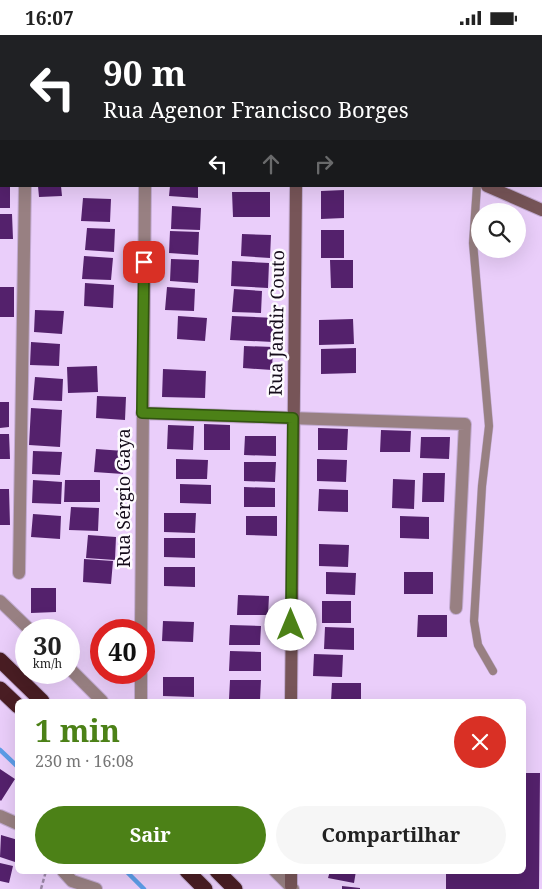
<!DOCTYPE html>
<html lang="pt">
<head>
<meta charset="utf-8">
<style>
  :root { --surface:#fff; --page:#f6f6f6; --text:#222; --muted:#767676; --accent:#4c8117 }
  body { margin:0; font-family:"Noto Serif",serif; background:var(--page); color:var(--text); height:100vh; display:flex; flex-direction:column; font-size:19px; white-space:nowrap }
  * { box-sizing:border-box; margin:0 }
  p { font-size:16px; color:var(--muted) }
  .icon { flex:none; width:28px; height:28px; fill:none; stroke:currentColor; stroke-width:2; stroke-linecap:round; stroke-linejoin:round }
  .map { position:relative; flex:1; overflow:hidden }
  .drawer { position:absolute; left:15px; top:664px; width:511px; height:175px; display:flex; flex-direction:column; background:var(--surface); border-radius:8px; box-shadow:0 5px 20px #0002 }
  .drawer>* { flex:none }
  .top-card { position:absolute; left:0px; top:0px; width:542px; height:152px; box-shadow:0 5px 20px #0002; background:#202124; color:#fff; overflow:hidden }
  .tools { position:absolute; left:471px; top:168px; display:grid; gap:10px }
  .tools a { display:grid; place-items:center; width:55px; height:55px; border-radius:50%; background:var(--surface); box-shadow:0 5px 20px #0002; font-size:25px }
  .speed { position:absolute; left:15px; top:584px; display:flex; gap:10px; font-size:25px; font-weight:700; text-align:center }
  .speed>* { display:grid; place-content:center; width:65px; height:65px; border-radius:50%; background:var(--surface); box-shadow:0 5px 20px #0002; line-height:1 }
  .speed small { font-size:12px; font-weight:400 }
  .speed .limit { border:8px solid #d22; background:#fff; color:#111 }
  .pin { position:absolute; display:grid; place-items:center; width:42px; height:42px; color:#fff; margin:-21px; border-radius:10px; box-shadow:0 2px 8px #0006 }
  .me { position:absolute; width:55px; margin:-28px; rotate:0deg; stroke-linejoin:round; filter:drop-shadow(0 0 4px #0008) }
  .turn { display:flex; align-items:center; gap:18px; height:105px; padding:0 20px; font-size:22px }
  .turn .icon { width:65px; height:65px; stroke-width:2.5 }
  .turn b { display:block; font-size:35px; line-height:42px }
  .lanes { display:flex; align-items:center; height:48px; padding:0 20px; background:#0003; justify-content:center; gap:25px; direction:ltr }
  .lanes .off { opacity:.35 }
  .round { display:grid; place-items:center; flex:none; width:52px; height:52px; border-radius:26px; background:var(--page) }
  .summary { display:flex; align-items:center; justify-content:space-between; height:85px; padding:0 20px }
  h1 { font-size:30px; font-weight:700; line-height:38px; color:var(--accent) }
  .primary-button { display:flex; gap:10px; margin-top:auto; padding:10px 20px }
  .primary-button a { flex:1; height:58px; border-radius:30px; background:var(--accent); color:#fff; font-size:20px; font-weight:700; line-height:58px; text-align:center }
  .primary-button a+a { background:var(--page); color:var(--text) }
  .status { display:flex; justify-content:space-between; align-items:center; height:35px; padding:0 25px; background:var(--surface); direction:ltr }
  .status svg { height:14px; fill:currentColor }
  .map>svg:first-child { display:block }
  .lines { fill:none; stroke-linecap:round; stroke-linejoin:round }
  .stream { stroke:#5d9de8; stroke-width:4.5 }
  .building { fill:#54216c }
  .lane-casing { stroke:#c3abd2; stroke-width:9 }
  .street-casing { stroke:#c3abd2; stroke-width:14 }
  .secondary-casing { stroke:#c3abd2; stroke-width:14 }
  .highway-casing { stroke:#c3abd2; stroke-width:17 }
  .path { stroke:#9d88a9; stroke-width:2.5; stroke-dasharray:4 2.5; stroke-linecap:butt }
  .lane { stroke:#988082; stroke-width:8 }
  .street { stroke:#988082; stroke-width:12 }
  .secondary { stroke:#775558; stroke-width:12 }
  .highway { stroke:#491d23; stroke-width:15 }
  .route-casing { stroke:#31540f; stroke-width:12 }
  .route { stroke:#4c8117; stroke-width:9 }
  .labels { text-anchor:middle; stroke-width:5; stroke-linejoin:round; paint-order:stroke }
  .street-label { font-size:18px; fill:#140b1a; stroke:#fdfafe }
</style>
</head>
<body>
<div class="status"><b>16:07</b><svg viewBox="0 0 49 12"><path d="M0 12V9h3v3zM5 12V6h3v6zM10 12V3h3v9zM15 12V0h3v12zM26 1h20v11H26zM47 4h2v5h-2z"/></svg></div>
<div class="map">
<svg width="542" height="854" viewBox="0 0 542 854">
  <rect width="100%" height="100%" fill="#eacefa"/>
  <g class="lines">
    <!-- stream -->
    <path class="stream" d="M 0,715 L 18,732
      M 126,836 L 144,854"/>
  </g>
  <!-- building -->
  <path class="building" d="M 0,151 L 10,151 L 10,173 L 0,173 Z
    M 38,151 L 61,151 L 62,161 L 39,162 Z
    M 170,151 L 198,151 L 198,163 L 169,161 Z
    M 344,155 L 344,183 L 321,184 L 321,156 Z
    M 232,157 L 270,157 L 270,182 L 233,182 Z
    M 83,163 L 111,164 L 110,187 L 81,186 Z
    M 172,171 L 201,173 L 200,195 L 171,194 Z
    M 0,179 L 12,179 L 13,204 L 0,204 Z
    M 87,193 L 115,194 L 114,217 L 85,215 Z
    M 321,195 L 344,195 L 344,223 L 321,223 Z
    M 170,196 L 199,197 L 198,220 L 169,218 Z
    M 242,199 L 271,200 L 270,223 L 241,221 Z
    M 84,221 L 113,223 L 111,245 L 82,244 Z
    M 171,224 L 199,225 L 198,248 L 170,246 Z
    M 330,225 L 353,225 L 353,253 L 331,253 Z
    M 232,226 L 269,228 L 268,253 L 231,251 Z
    M 85,248 L 114,250 L 113,273 L 84,271 Z
    M 0,252 L 14,252 L 14,282 L 0,282 Z
    M 167,252 L 195,254 L 194,276 L 165,275 Z
    M 234,254 L 262,256 L 261,278 L 232,277 Z
    M 35,275 L 64,276 L 62,299 L 34,297 Z
    M 178,281 L 207,283 L 205,306 L 177,304 Z
    M 232,281 L 275,283 L 273,307 L 230,305 Z
    M 353,284 L 354,309 L 319,310 L 319,285 Z
    M 31,307 L 60,309 L 59,331 L 30,330 Z
    M 244,311 L 273,312 L 272,335 L 243,333 Z
    M 356,313 L 356,338 L 321,339 L 321,314 Z
    M 97,331 L 98,357 L 68,358 L 67,332 Z
    M 163,334 L 206,336 L 205,363 L 162,362 Z
    M 35,342 L 63,344 L 62,366 L 33,365 Z
    M 97,361 L 126,362 L 125,385 L 96,383 Z
    M 0,367 L 9,367 L 9,392 L 0,393 Z
    M 31,373 L 62,375 L 60,412 L 29,410 Z
    M 204,389 L 230,390 L 230,415 L 204,415 Z
    M 168,390 L 194,391 L 193,415 L 167,414 Z
    M 318,393 L 348,394 L 347,415 L 318,415 Z
    M 381,395 L 411,396 L 410,417 L 380,417 Z
    M 0,399 L 9,399 L 10,424 L 0,424 Z
    M 245,401 L 276,401 L 276,421 L 244,420 Z
    M 421,402 L 450,402 L 449,424 L 420,423 Z
    M 96,414 L 124,416 L 123,439 L 94,437 Z
    M 33,416 L 62,417 L 60,440 L 32,439 Z
    M 176,424 L 208,425 L 207,444 L 176,444 Z
    M 317,424 L 347,425 L 346,447 L 317,446 Z
    M 244,427 L 276,427 L 275,447 L 244,446 Z
    M 423,438 L 445,438 L 444,467 L 422,467 Z
    M 393,444 L 415,445 L 414,474 L 392,473 Z
    M 33,445 L 62,447 L 61,469 L 32,468 Z
    M 65,445 L 100,445 L 100,467 L 64,467 Z
    M 180,449 L 211,450 L 211,469 L 180,468 Z
    M 244,452 L 275,453 L 275,472 L 244,472 Z
    M 0,454 L 9,454 L 10,490 L 0,490 Z
    M 319,454 L 348,455 L 348,477 L 318,476 Z
    M 71,472 L 99,473 L 98,496 L 69,495 Z
    M 164,478 L 196,478 L 195,498 L 164,497 Z
    M 33,479 L 61,481 L 60,504 L 31,502 Z
    M 246,481 L 277,481 L 277,501 L 246,500 Z
    M 400,481 L 429,482 L 429,504 L 400,503 Z
    M 88,500 L 116,502 L 115,525 L 86,523 Z
    M 164,503 L 195,503 L 195,523 L 164,522 Z
    M 319,509 L 349,510 L 348,532 L 319,531 Z
    M 84,524 L 113,526 L 111,549 L 83,547 Z
    M 164,532 L 195,532 L 195,552 L 164,551 Z
    M 326,537 L 356,538 L 355,560 L 326,559 Z
    M 404,537 L 433,537 L 433,559 L 404,559 Z
    M 31,553 L 56,553 L 56,577 L 31,578 Z
    M 238,560 L 269,561 L 268,580 L 237,580 Z
    M 322,566 L 351,566 L 351,588 L 322,588 Z
    M 418,580 L 447,580 L 447,602 L 417,602 Z
    M 163,586 L 194,587 L 193,607 L 162,606 Z
    M 230,590 L 261,591 L 260,610 L 229,610 Z
    M 325,592 L 354,593 L 354,615 L 324,614 Z
    M 230,616 L 261,617 L 261,636 L 229,636 Z
    M 314,619 L 343,620 L 342,642 L 313,641 Z
    M 163,642 L 194,642 L 194,662 L 163,661 Z
    M 230,645 L 261,645 L 260,665 L 229,664 Z
    M 332,648 L 361,648 L 361,666 L 331,666 Z
    M 0,734 L 15,744 L 1,766 L 0,765 Z
    M 524,738 L 540,738 L 539,854 L 446,854 L 446,836 L 524,836 Z
    M 1,800 L 18,805 L 18,828 L 0,822 Z
    M 0,828 L 13,831 L 9,848 L 0,846 Z
    M 330,836 L 356,836 L 354,848 L 328,843 Z
    M 342,851 L 360,853 L 360,854 L 342,854 Z"/>
  <g class="lines">
    <defs>
      <path id="lane" d="M 477,151 L 473,208 L 489,391 L 482,451 L 474,586 L 478,610 L 493,636"/>
      <path id="street" d="M 27,1 L 27,0
        M 148,1 L 148,0
        M 142,378 L 465,389 L 456,573
        M 19,538 L 25,151
        M 0,566 L 30,595
        M 141,595 L 145,151
        M 69,633 L 102,666
        M 141,666 L 141,638
        M 0,781 L 18,789
        M 63,836 L 72,846 L 96,854
        M 275,836 L 293,854"/>
      <path id="secondary" d="M 263,0 L 265,1
        M 487,151 L 542,175
        M 291,666 L 296,151
        M 291,851 L 291,836"/>
      <path id="highway" d="M 0,625 L 42,666
        M 0,654 L 18,671
        M 187,836 L 205,854
        M 217,836 L 235,854"/>
    </defs>
    <!-- lane casing -->
    <use href="#lane" class="lane-casing"/>
    <!-- street casing -->
    <use href="#street" class="street-casing"/>
    <!-- secondary casing -->
    <use href="#secondary" class="secondary-casing"/>
    <!-- highway casing -->
    <use href="#highway" class="highway-casing"/>
    <!-- path -->
    <path class="path" d="M 41,854 L 46,836"/>
    <!-- lane -->
    <use href="#lane" class="lane"/>
    <!-- street -->
    <use href="#street" class="street"/>
    <!-- secondary -->
    <use href="#secondary" class="secondary"/>
    <!-- highway -->
    <use href="#highway" class="highway"/>
  </g>
  <g class="lines">
    <defs>
      <path id="route" d="M 144,227 L 142,378 L 293,383 L 291,590"/>
    </defs>
    <!-- route casing -->
    <use href="#route" class="route-casing"/>
    <!-- route -->
    <use href="#route" class="route"/>
  </g>
  <g class="labels">
    <!-- street labels -->
    <g class="street-label">
      <text transform="translate(277 288) rotate(-89)" y="6">Rua Jandir Couto</text>
      <text transform="translate(124 463) rotate(-90)" y="6">Rua Sérgio Gaya</text>
    </g>
  </g>
</svg>
<div class="tools">
<a><svg class="icon" aria-label="search" viewBox="0 0 24 24"><circle cx="10" cy="10" r="6"/><path d="M15 15l6 6"/></svg></a>
</div>
<div class="speed"><div>30<small>km/h</small></div><div class="limit">40</div></div>
<div class="pin" style="left:144px;top:227px;background:#d93025"><svg class="icon" aria-label="arrive" viewBox="0 0 24 24"><path d="M6 21V4h12l-3 4 3 4H6"/></svg></div>
<svg class="me" style="left:291px;top:590px" viewBox="-20 -20 40 40"><circle r="19" fill="#fff"/><path d="M0-13L10 11 0 6-10 11z" fill="#4c8117"/></svg>
<div class="top-card">
<div class="turn"><svg class="icon" aria-label="left" viewBox="0 0 24 24"><path d="M17 20v-9H6M10 6l-5 5 5 5"/></svg><div><b>90 m</b>Rua Agenor Francisco Borges</div></div>
<div class="lanes"><svg class="icon" aria-label="left" viewBox="0 0 24 24"><path d="M17 20v-9H6M10 6l-5 5 5 5"/></svg><svg class="icon off" aria-label="ahead" viewBox="0 0 24 24"><path d="M12 20V5M6 11l6-6 6 6"/></svg><svg class="icon off" aria-label="right" viewBox="0 0 24 24"><path d="M7 20v-9h11M14 6l5 5-5 5"/></svg></div>
</div>
<section class="drawer">
<div class="summary"><div><h1>1 min</h1><p>230 m · 16:08</p></div><a class="round" style="background:#d93025;color:#fff"><svg class="icon" aria-label="close" viewBox="0 0 24 24"><path d="M6 6l12 12M18 6L6 18"/></svg></a></div>
<div class="primary-button"><a>Sair</a><a>Compartilhar</a></div>
</section>
</div>
</body>
</html>
